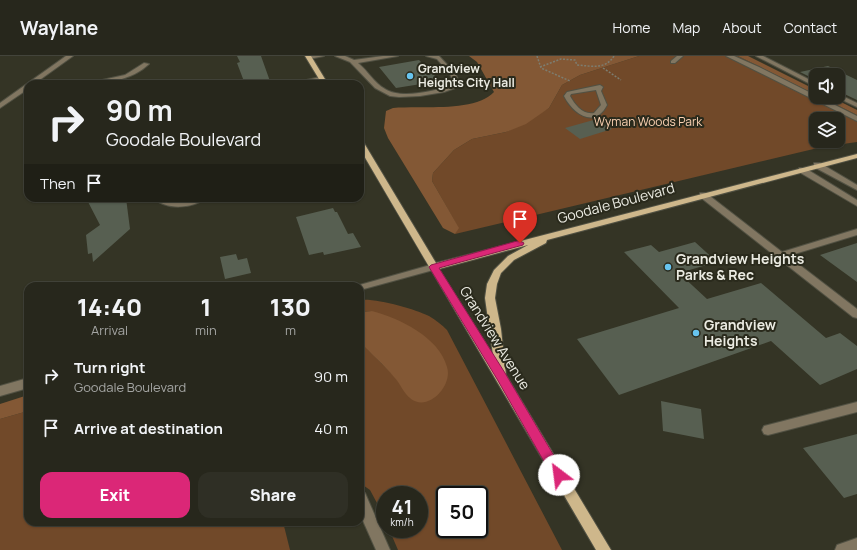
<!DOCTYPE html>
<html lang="en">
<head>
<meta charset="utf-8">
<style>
  :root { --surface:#27271c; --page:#2f2f25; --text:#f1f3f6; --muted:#a4a5a3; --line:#43443b; --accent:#db2777 }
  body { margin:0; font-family:Manrope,sans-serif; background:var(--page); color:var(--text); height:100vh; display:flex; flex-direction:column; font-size:15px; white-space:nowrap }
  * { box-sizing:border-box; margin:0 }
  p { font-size:13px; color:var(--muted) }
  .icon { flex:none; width:22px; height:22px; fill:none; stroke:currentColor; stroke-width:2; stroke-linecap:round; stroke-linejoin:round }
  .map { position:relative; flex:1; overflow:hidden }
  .details { position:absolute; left:24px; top:226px; width:340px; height:244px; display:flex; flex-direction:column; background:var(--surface); border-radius:12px; box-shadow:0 1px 3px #0004,0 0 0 1px var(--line) }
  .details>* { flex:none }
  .top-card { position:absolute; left:24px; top:24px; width:340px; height:122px; border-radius:12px; box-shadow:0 1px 3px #0004,0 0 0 1px var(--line); background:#27271c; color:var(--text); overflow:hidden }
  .fabs { position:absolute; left:809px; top:12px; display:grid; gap:8px }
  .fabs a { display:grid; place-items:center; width:36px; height:36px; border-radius:8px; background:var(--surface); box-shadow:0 1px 3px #0004,0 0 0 1px var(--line); font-size:20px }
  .speed { position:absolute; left:376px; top:430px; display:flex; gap:8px; font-size:20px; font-weight:700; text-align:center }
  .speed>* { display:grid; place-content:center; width:52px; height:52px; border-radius:50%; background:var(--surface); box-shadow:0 1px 3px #0004,0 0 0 1px var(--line); line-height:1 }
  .speed small { font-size:10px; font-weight:400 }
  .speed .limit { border:2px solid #111; border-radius:6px; background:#fff; color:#111 }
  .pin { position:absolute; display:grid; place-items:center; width:34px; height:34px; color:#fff; margin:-41px -17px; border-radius:50% 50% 50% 0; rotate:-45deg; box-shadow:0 0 4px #0007 }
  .pin .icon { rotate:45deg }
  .me { position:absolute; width:44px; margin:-22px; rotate:330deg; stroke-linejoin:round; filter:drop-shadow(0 0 3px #0008) }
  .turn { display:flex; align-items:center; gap:14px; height:84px; padding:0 16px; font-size:18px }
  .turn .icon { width:52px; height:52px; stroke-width:2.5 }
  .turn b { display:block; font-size:28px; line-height:34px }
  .then { display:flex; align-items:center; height:38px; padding:0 16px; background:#0003; gap:8px; font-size:15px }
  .eta { display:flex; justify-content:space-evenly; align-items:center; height:68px; text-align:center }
  .eta b { font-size:24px; font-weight:800; line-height:28px }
  .primary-button { display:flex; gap:8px; margin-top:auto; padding:8px 16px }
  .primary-button a { flex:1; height:46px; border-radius:12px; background:var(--accent); color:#fff; font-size:16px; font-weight:800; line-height:46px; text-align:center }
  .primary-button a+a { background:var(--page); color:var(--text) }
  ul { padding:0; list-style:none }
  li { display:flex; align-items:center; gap:12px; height:52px; padding:0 16px }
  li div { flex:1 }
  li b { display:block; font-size:15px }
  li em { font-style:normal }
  header { display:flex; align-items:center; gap:24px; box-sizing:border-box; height:56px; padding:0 20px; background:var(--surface); border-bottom:1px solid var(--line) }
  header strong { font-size:19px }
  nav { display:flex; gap:22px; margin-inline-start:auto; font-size:14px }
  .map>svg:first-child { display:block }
  .green { fill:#714929; fill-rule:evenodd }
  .forest { fill:#835835 }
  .building { fill:#575f51 }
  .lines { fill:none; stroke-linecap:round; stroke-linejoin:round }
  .minor-casing { stroke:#515143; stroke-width:2 }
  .major-casing { stroke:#515143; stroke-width:2 }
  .path { stroke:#7d7d70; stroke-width:1.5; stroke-dasharray:2 1.5; stroke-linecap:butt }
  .minor { fill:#817661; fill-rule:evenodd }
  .major { fill:#ceb78b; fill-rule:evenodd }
  .route { fill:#db2777; stroke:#8e194d }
  .poi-dot { fill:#67c4ef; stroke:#2a2a1c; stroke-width:1.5 }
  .labels { text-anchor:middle; stroke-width:4; stroke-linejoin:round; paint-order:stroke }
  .far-poi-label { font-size:12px; font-weight:bold; fill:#ebebe2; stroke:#2a2a1c; text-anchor:start }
  .far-park-label { font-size:12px; fill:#fbd1b2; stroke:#2a2a1c }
  .street-label { font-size:14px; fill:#ebebe2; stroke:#2a2a1c }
  .poi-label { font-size:14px; font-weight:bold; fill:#ebebe2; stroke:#2a2a1c; text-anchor:start }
</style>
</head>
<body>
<header>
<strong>Waylane</strong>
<nav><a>Home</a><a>Map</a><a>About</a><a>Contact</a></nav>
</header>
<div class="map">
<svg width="857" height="494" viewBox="0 0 857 494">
  <rect width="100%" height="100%" fill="#343425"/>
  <!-- green -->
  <path class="green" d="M 639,0 L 738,0 L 816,39 L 816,41 L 821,41 L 857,59 L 857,86 L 822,91 L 455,178 L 458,171 L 432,125 L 433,117 L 454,94 L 472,83 L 506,76 L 549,52 L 562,29 L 580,19 ZM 816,63 L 838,63 L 838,85 L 816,85 Z
    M 360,244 C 377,242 414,253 429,260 C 436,264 442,269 447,274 L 562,494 L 398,494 L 389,473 L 419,473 L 419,439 L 385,439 L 385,462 L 370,434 L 360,427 L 360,286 L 395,321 L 411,343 L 372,255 L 360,256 ZM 445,439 L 479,439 L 479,473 L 445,473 Z
    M 28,355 L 28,466 L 283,466 L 290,494 L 0,494 L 0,363 Z"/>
  <!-- forest -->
  <path class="forest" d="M 469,0 L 639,0 L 580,19 L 562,29 L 549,52 L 526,68 L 506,76 L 472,83 L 454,94 L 433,117 L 432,125 L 459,172 L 455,178 L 443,172 L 388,82 L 384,72 L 386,55 L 393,52 C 420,49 475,57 494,36 L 477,6 Z
    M 738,0 L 748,0 L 816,34 L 816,39 Z
    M 821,41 L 831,41 L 857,54 L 857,59 Z
    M 372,255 C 399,262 439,281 447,311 C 453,329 429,356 411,343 C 404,338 400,327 394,321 C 384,309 371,298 360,286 L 360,256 Z
    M 28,339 L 28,355 L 0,363 L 0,348 Z"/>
  <!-- building -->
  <path class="building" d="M 237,0 L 261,0 L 271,28 L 245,28 L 237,7 L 240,6 Z
    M 419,4 L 440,25 L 396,32 L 379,11 Z
    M 828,10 L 857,24 L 857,44 L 838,35 L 838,19 L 816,19 L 816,24 L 800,16 Z
    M 597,63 L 612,73 L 580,83 L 565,72 Z
    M 86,142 L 126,142 L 130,173 L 93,206 L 92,197 L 88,198 L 86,179 L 100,169 Z
    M 333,152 L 335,156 L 337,156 L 348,178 L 353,177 L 361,191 L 324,199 L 323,196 L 309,199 L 296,161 Z
    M 695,186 L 717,206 L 679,217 L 707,243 L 761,227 L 826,282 L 840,277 L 857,290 L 857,313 L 820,329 L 771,285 L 619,339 L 577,283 L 679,252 L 624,196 L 651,189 L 659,196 Z
    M 857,187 L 857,226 L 820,199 Z
    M 236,198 L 238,204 L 247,202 L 251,217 L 225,223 L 220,201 Z
    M 661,345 L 701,353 L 704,383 L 663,375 Z
    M 857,378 L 857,438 L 844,442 L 803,392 Z"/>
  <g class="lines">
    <defs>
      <path id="minor" d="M 66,0 L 73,0 L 34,28 L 28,28 L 28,33 L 0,52 L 0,47 Z
        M 307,0 L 324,0 L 309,3 L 307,2 Z
        M 335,0 L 345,0 L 354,4 L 383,0 L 398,0 L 358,7 C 368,15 374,27 385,33 C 402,44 436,34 455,29 L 450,18 L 437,3 L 426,0 L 439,0 L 455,17 L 461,30 L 444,36 L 420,40 L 399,41 L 390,40 L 375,32 L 350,6 Z
        M 677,0 L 683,0 L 675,7 L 671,7 L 671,5 Z
        M 726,0 L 734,0 L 759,11 L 857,60 L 857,65 Z
        M 756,0 L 763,0 L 816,27 L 816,31 Z
        M 144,7 L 149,8 C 132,24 106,28 84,28 L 125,19 Z
        M 321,21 L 323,22 L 323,24 L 301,28 L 287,28 Z
        M 600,29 L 603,31 L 601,35 L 607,49 C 595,73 573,58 564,40 L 567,36 ZM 596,34 L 601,49 L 594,57 C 583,59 575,49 570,40 L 571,38 Z
        M 838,38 L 857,47 L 857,51 L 836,41 L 838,41 Z
        M 814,107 L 820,107 L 857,129 L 857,134 L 814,111 Z
        M 799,112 L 805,112 L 857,144 L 857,150 L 799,116 Z
        M 700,137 L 706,137 L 782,196 L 857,173 L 857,179 L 788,200 L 857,253 L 857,262 L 853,261 L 700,141 Z
        M 154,142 C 163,142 168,145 176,146 C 186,146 195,142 205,142 C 193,153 165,154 154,142 Z
        M 434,208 L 439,211 L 437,213 L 360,234 L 360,230 L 356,230 Z
        M 28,322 L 28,332 L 0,340 L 0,330 Z
        M 857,346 L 857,356 L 768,379 L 764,378 L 762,374 L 764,370 L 768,369 Z
        M 360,436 L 365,437 L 390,494 L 376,494 L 360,458 Z
        M 857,482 L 857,494 L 835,494 L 837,489 Z"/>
      <path id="major" d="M 305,0 L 311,0 L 328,28 L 322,28 Z
        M 360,85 L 364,87 L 436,207 L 857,98 L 857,102 L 547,184 L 546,187 L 514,204 L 501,217 L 497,228 L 495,242 L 501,273 L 506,319 L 611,494 L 596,494 C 518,360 438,227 360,93 ZM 528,189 L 508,200 L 494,214 L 487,228 L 485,242 L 493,299 L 439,213 Z"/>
    </defs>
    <!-- minor casing -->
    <use href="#minor" class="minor-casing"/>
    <!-- major casing -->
    <use href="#major" class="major-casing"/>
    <!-- path -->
    <path class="path" d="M 537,0 L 541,12 L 570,25
      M 540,11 L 561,3 L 575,4 L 577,9 C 592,10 605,14 614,0
      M 603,12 L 621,24"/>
    <!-- minor -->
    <use href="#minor" class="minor"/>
    <!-- major -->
    <use href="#major" class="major"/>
  </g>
  <!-- route -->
  <path class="route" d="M 517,185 L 520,185 L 524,187 L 523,189 L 439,212 L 505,317 L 563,415 L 565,419 L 563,423 L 559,424 L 554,423 L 497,323 L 429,211 L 431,209 Z"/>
  <!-- markers -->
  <g class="poi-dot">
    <circle cx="410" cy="20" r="4"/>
    <circle cx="668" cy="211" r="4"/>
    <circle cx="696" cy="277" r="4"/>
  </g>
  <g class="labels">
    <!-- far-poi labels -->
    <g class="far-poi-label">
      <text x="418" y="17">Grandview<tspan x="418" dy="14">Heights City Hall</tspan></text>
    </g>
    <!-- far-park labels -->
    <g class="far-park-label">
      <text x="648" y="70">Wyman Woods Park</text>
    </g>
    <!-- street labels -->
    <g class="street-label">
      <text transform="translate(616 147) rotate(-15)" y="5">Goodale Boulevard</text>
      <text transform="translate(495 282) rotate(58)" y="5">Grandview Avenue</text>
    </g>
    <!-- poi labels -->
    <g class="poi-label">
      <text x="676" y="208">Grandview Heights<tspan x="676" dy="16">Parks &amp; Rec</tspan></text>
      <text x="704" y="274">Grandview<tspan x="704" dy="16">Heights</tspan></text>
    </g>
  </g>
</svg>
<div class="fabs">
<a><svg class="icon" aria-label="sound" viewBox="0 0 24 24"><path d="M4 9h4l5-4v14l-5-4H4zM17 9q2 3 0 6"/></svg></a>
<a><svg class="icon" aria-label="layers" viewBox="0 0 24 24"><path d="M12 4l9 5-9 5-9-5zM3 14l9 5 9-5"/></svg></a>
</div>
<div class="speed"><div>41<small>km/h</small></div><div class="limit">50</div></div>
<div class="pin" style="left:520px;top:187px;background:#d93025"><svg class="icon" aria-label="arrive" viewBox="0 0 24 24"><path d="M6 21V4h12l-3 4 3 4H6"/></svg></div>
<svg class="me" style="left:559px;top:419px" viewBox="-20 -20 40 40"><circle r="19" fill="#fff"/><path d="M0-13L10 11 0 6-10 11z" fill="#db2777"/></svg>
<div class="top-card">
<div class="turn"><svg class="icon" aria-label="right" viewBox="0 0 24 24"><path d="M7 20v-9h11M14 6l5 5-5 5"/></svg><div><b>90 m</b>Goodale Boulevard</div></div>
<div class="then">Then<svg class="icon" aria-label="arrive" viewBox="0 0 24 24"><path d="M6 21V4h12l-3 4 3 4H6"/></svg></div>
</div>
<section class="details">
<div class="eta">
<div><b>14:40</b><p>Arrival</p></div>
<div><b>1</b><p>min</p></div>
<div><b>130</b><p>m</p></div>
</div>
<ul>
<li><svg class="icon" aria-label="right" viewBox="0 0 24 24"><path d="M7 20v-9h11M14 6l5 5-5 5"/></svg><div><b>Turn right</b><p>Goodale Boulevard</p></div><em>90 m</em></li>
<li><svg class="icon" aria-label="arrive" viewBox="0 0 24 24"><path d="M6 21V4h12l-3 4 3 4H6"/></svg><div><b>Arrive at destination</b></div><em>40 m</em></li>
</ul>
<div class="primary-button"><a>Exit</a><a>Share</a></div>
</section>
</div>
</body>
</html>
